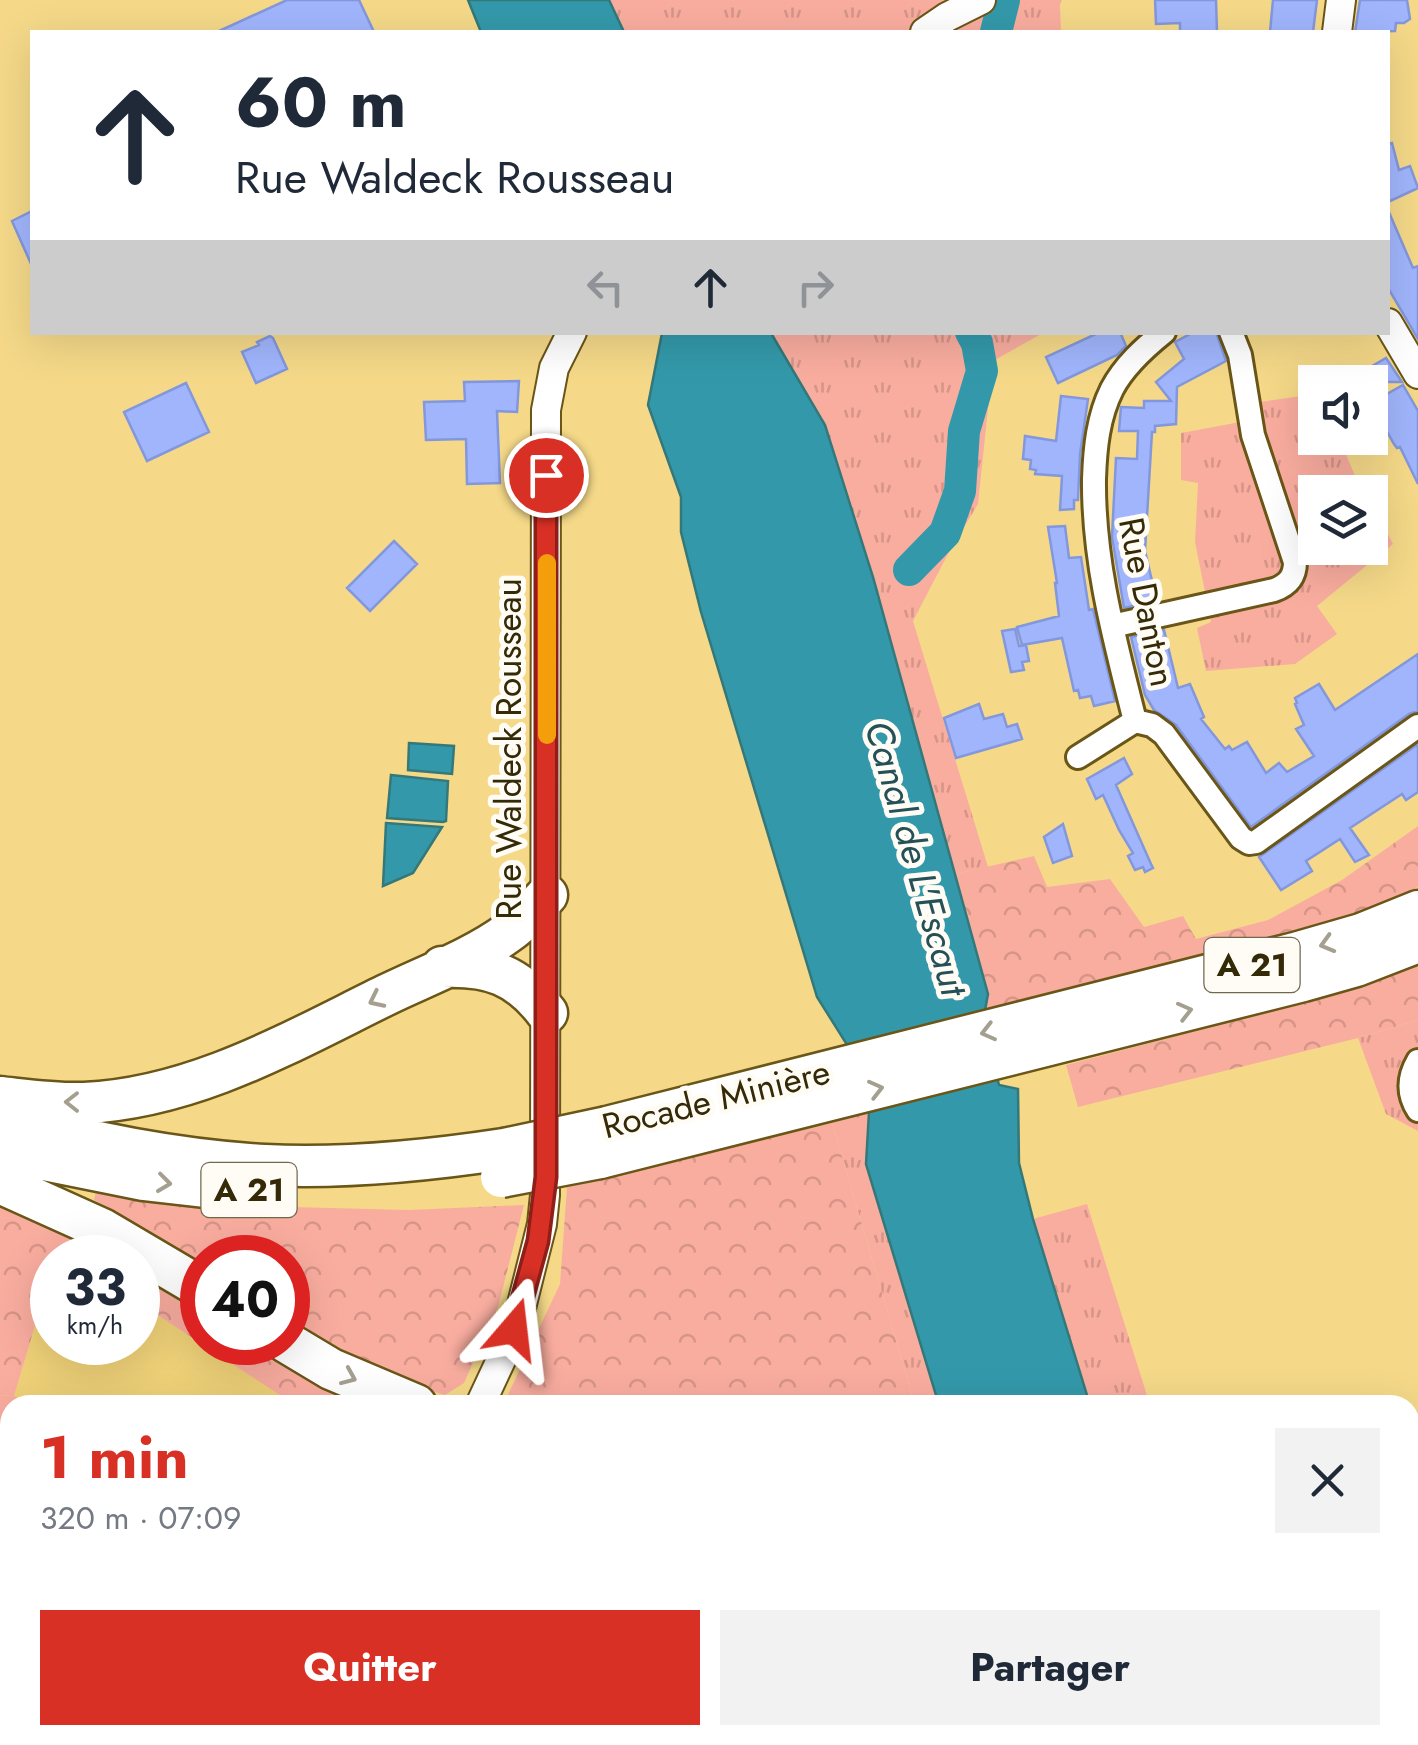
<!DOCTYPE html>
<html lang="fr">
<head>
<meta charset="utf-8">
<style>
  :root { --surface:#fff; --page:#f2f2f3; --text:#1f2937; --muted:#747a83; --accent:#d93025 }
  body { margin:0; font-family:Jost,sans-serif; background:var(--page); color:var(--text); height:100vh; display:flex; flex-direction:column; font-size:38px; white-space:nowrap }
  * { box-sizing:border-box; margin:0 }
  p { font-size:32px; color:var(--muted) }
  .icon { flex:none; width:55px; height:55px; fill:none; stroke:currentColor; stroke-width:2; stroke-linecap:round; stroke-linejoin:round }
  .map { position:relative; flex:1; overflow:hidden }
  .details { position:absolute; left:0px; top:1395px; width:1420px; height:350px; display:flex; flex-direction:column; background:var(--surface); border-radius:30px 30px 0 0; box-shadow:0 10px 40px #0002 }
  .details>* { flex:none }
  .banner { position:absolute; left:30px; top:30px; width:1360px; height:305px; border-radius:0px; box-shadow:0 10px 40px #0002; background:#fff; color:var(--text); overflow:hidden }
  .buttons { position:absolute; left:1298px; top:365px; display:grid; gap:20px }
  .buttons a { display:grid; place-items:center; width:90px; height:90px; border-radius:0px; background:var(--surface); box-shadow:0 10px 40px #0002; font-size:50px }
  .speed { position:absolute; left:30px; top:1235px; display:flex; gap:20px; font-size:50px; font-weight:700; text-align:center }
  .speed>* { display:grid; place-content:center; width:130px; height:130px; border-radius:50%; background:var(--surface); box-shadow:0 10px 40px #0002; line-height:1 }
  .speed small { font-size:25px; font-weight:400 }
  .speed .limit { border:15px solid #d22; background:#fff; color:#111 }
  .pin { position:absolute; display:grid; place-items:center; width:85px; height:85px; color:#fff; margin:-42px; border:5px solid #fff; border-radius:50%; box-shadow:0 2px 10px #0007 }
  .me { position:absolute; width:110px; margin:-55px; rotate:17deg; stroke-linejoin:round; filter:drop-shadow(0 0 8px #0008) }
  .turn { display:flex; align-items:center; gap:35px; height:210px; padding:0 40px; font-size:45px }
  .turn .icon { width:130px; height:130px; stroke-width:2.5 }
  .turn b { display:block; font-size:70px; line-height:85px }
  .lanes { display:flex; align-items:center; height:95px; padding:0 40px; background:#0003; justify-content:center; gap:50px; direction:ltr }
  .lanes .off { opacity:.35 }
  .round { display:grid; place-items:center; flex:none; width:105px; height:105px; border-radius:0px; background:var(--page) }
  .head { display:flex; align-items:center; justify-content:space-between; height:170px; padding:0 40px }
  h1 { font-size:60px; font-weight:700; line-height:75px; color:var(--accent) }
  .primary-button { display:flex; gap:20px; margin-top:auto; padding:20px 40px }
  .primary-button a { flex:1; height:115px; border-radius:0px; background:var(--accent); color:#fff; font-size:40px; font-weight:700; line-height:115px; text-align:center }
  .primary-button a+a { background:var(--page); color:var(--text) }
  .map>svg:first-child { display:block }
  .built { fill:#efd178 }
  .grass { fill:url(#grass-tufts) }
  .forest { fill:url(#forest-crowns) }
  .water { fill:#39a; stroke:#347879; stroke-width:2.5 }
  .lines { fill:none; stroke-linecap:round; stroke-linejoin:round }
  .river { stroke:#39a; stroke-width:32 }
  .building { fill:#a0b5fc; stroke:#8397dc; stroke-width:2.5 }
  .minor-casing { stroke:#6a5617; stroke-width:28 }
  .tertiary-casing { stroke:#6a5617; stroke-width:32 }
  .motorway-casing { stroke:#6a5617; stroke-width:45 }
  .minor { stroke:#fff; stroke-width:22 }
  .tertiary { stroke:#fff; stroke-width:28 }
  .motorway { stroke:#fff; stroke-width:40 }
  .motorway-bridge-casing { stroke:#6a5617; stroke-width:45; stroke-linecap:butt }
  .motorway-bridge { stroke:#fff; stroke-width:40 }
  .oneway { stroke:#a49f8f }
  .route-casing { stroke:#8d1f18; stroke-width:25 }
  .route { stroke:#d93025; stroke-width:18 }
  .slow { stroke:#f59e0b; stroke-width:18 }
  .labels { text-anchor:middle; stroke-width:10; stroke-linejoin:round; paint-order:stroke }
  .shield { fill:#fefcf4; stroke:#71694e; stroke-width:2.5 }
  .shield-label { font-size:32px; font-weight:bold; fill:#352a07 }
  .street-label { font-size:35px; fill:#352a07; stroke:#fefcf4 }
  .water-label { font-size:38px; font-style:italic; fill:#245058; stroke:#fefcf4 }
</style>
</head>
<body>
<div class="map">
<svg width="1418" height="1745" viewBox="0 0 1418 1745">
  <defs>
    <pattern id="grass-tufts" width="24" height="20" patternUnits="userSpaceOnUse" patternTransform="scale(2.5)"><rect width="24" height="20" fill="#f9ad9f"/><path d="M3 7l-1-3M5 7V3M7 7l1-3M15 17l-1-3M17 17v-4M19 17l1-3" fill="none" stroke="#d69587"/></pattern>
    <pattern id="forest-crowns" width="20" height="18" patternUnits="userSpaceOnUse" patternTransform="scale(2.5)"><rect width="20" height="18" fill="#f9ad9f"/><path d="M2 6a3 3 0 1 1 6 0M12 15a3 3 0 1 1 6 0" fill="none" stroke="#d69587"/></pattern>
  </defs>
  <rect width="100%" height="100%" fill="#f5d989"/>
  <!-- built -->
  <path class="built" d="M 138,1311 L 153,1312 L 295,1405 L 30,1405 L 14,1396 L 37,1319 L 52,1315 L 52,1342 L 138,1342 Z
    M 23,1735 L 173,1735 L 196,1745 L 10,1745 Z"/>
  <!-- grass -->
  <path class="grass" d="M 609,0 L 1062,0 L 1060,5 L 1061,32 L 624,32 Z
    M 771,333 L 1043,333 L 993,361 L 978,504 L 948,554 L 913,621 L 988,867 L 955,874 L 873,577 L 825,425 Z
    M 1315,394 L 1315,438 L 1339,438 L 1362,492 L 1315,492 L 1315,548 L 1370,548 L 1370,499 L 1393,544 L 1317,606 L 1337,634 L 1295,664 L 1206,671 L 1197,628 L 1211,622 L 1195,542 L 1198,483 L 1181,480 L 1181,433 L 1262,418 L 1260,402 Z
    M 1418,1020 L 1418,1131 L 1386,1114 L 1358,1038 Z
    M 869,1112 L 866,1164 L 939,1405 L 915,1405 L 832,1123 Z
    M 1087,1204 L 1150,1405 L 1090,1405 L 1033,1219 Z
    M 0,1395 L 14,1396 L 30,1405 L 10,1405 L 10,1617 L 6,1617 L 0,1623 Z"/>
  <!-- forest -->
  <path class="forest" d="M 1418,826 L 1418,887 L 1386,904 L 1242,952 L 985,1013 L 988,994 L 955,874 L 1034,856 L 1047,887 L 1110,879 L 1144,927 L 1183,916 L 1196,939 L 1268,920 L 1342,880 Z
    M 1418,964 L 1418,1020 L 1358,1038 L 1078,1107 L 1066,1065 L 1271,1011 Z
    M 832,1123 L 915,1405 L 503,1405 L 560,1284 L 567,1187 Z
    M 96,1191 L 211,1205 L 409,1210 L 524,1205 L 498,1307 L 464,1383 L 445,1395 L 402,1382 L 288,1325 L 288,1258 L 202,1258 L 202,1269 L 94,1200 Z
    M 0,1202 L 39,1217 L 114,1257 L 52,1258 L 52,1315 L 37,1319 L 14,1396 L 0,1395 Z
    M 138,1270 L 202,1308 L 202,1342 L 257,1343 L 381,1405 L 295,1405 L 153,1312 L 138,1311 Z
    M 6,1617 L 10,1617 L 10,1735 L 23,1735 L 10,1745 L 0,1745 L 0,1623 Z
    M 173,1735 L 287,1735 L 310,1745 L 196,1745 Z
    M 377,1735 L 672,1735 L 671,1745 L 374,1745 Z
    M 787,1735 L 1038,1735 L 1042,1745 L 795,1745 Z"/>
  <!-- water -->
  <path class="water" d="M 468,0 L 609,0 L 624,32 L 481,32 Z
    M 662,333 L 771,333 L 825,425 L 873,577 L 988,994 L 983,1021 L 999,1085 L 1018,1089 L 1019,1163 L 1033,1219 L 1090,1405 L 939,1405 L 866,1164 L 869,1112 L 851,1051 L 817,997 L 701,612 L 681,532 L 681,497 L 648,405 Z
    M 409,743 L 454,746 L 452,774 L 408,770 Z
    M 391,775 L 448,781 L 446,821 L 443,822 L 387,818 Z
    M 386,823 L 442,827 L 413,873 L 383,886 Z
    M 1060,1735 L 1216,1735 L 1220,1745 L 1064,1745 Z"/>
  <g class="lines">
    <!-- river -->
    <path class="river" d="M 996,32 L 1004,0
      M 909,570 L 945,533 L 960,491 L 964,431 L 982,371 L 977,343 L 971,332
      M 0,1686 L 10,1682
      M 232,1735 L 239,1745"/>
  </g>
  <!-- building -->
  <path class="building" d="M 287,0 L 359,0 L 374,32 L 217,32 Z
    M 1155,0 L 1216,0 L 1217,32 L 1180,32 L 1180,23 L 1156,24 Z
    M 1273,0 L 1317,0 L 1313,32 L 1270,32 Z
    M 1360,0 L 1407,0 L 1410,19 L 1404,23 L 1396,23 L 1395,31 L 1355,32 Z
    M 1392,143 L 1399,170 L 1410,166 L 1418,188 L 1388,202 L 1388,144 Z
    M 1388,210 L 1413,268 L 1418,266 L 1418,339 L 1388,288 Z
    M 32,211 L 32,266 L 12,221 Z
    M 1100,332 L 1120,332 L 1126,346 L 1117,355 L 1058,383 L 1046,357 Z
    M 1194,332 L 1216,332 L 1226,361 L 1177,387 L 1176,424 L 1155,426 L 1155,432 L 1152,432 L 1145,551 L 1156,598 L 1156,601 L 1124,608 L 1112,537 L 1116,458 L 1137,459 L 1138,431 L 1119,431 L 1121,407 L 1144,408 L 1144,401 L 1171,401 L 1156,382 L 1184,359 L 1175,342 Z
    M 270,336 L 273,338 L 287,369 L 256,383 L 242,352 L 259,345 L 257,342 Z
    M 1386,358 L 1402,382 L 1345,382 Z
    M 519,381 L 517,412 L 497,411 L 500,483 L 467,484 L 466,439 L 426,440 L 424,402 L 465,401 L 464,382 Z
    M 186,383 L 209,432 L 147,461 L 124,412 Z
    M 1403,385 L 1418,411 L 1418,484 L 1400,447 L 1397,448 L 1394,444 L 1371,403 Z
    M 1061,396 L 1088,399 L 1080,454 L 1078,500 L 1074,500 L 1074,509 L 1060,510 L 1062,476 L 1035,474 L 1036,470 L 1030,469 L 1031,460 L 1023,459 L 1025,436 L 1056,441 Z
    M 1065,526 L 1069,558 L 1081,557 L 1089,610 L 1093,609 L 1115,701 L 1094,706 L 1091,696 L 1080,698 L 1078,690 L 1074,691 L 1062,638 L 1022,645 L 1017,627 L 1059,616 L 1055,583 L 1057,583 L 1048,527 Z
    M 394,541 L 417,564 L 370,611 L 347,588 Z
    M 1015,629 L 1019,646 L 1026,645 L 1029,661 L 1022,662 L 1024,670 L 1011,672 L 1002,631 Z
    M 1164,630 L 1178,688 L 1190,684 L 1204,717 L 1201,719 L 1225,749 L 1229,746 L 1232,750 L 1247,742 L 1266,773 L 1279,763 L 1287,772 L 1314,756 L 1296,729 L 1304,725 L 1295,704 L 1297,703 L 1295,698 L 1319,684 L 1335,710 L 1418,654 L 1418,711 L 1409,714 L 1251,827 L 1176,725 L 1154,710 L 1145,695 L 1131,637 Z
    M 979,704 L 984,719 L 1003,714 L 1007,727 L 1017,724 L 1022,739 L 956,758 L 944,718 Z
    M 1418,744 L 1418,792 L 1406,800 L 1402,794 L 1350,828 L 1369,855 L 1355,862 L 1340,839 L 1306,861 L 1312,871 L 1281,890 L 1259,857 Z
    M 1124,758 L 1132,774 L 1116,785 L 1151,864 L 1153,868 L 1145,872 L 1143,867 L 1135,870 L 1128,856 L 1133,853 L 1119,830 L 1103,795 L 1096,799 L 1087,779 Z
    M 1063,824 L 1072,856 L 1053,863 L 1044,837 Z"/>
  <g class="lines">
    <defs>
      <path id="minor" d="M 1112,626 L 1274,590 C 1288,585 1295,577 1295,562 L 1253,435 L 1240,355 L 1231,332
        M 1135,721 L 1152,725 L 1164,734 L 1241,838 L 1249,843 L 1256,842 L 1418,726
        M 1078,757 L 1135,721 C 1115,641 1093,562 1094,479 C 1095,448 1098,417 1112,389 C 1124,366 1144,348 1164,332
        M 1418,1061 C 1408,1078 1408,1094 1418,1110"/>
      <path id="tertiary" d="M 925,32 L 947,17 L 981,0
        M 1337,32 L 1341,0
        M 1388,323 L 1418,374
        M 480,1405 L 501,1360 L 520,1312 L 542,1224 L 545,1195 L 546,410 L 554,368 L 572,332
        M 346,1745 L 349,1735"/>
      <path id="motorway" d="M 442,967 C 490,965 518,975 547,1013
        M 0,1097 C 28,1100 56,1104 84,1103 C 194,1098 290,1042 386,995 C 425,976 474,958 509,932 C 523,922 535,908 547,895
        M 0,1118 C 87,1142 175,1160 265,1165 C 345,1169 425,1161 504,1149
        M 607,1127 L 1295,953 L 1361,934 L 1418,911
        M 0,1151 L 143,1180 L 222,1189
        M 600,1158 L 1303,981 L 1356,966 L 1418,942
        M 0,1183 L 102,1229 L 202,1288
        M 286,1342 L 331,1369 L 416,1405"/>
    </defs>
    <!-- minor casing -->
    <use href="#minor" class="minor-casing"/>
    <!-- tertiary casing -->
    <use href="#tertiary" class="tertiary-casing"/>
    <!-- motorway casing -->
    <use href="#motorway" class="motorway-casing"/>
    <!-- minor -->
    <use href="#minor" class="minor"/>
    <!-- tertiary -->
    <use href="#tertiary" class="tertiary"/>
    <!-- motorway -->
    <use href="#motorway" class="motorway"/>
    <defs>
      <path id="motorway-bridge" d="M 504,1149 L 607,1127
        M 501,1177 L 600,1158"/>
    </defs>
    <!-- motorway-bridge casing -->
    <use href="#motorway-bridge" class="motorway-bridge-casing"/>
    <!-- motorway-bridge -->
    <use href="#motorway-bridge" class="motorway-bridge"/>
  </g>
  <!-- one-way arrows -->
  <defs><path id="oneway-chevron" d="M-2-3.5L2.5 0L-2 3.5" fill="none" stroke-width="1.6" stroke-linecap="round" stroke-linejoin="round" transform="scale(2.5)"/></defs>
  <g class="oneway">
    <use href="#oneway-chevron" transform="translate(1327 944) rotate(164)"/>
    <use href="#oneway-chevron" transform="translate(376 1000) rotate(154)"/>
    <use href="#oneway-chevron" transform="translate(1185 1011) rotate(-14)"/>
    <use href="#oneway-chevron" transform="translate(988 1032) rotate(166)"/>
    <use href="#oneway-chevron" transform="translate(876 1089) rotate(-14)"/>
    <use href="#oneway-chevron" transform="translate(72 1102) rotate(-180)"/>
    <use href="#oneway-chevron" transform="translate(164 1183) rotate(7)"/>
    <use href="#oneway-chevron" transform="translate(349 1377) rotate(23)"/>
  </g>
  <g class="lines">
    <defs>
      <path id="route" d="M 514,1329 L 538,1241 L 546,1177 L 546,475"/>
    </defs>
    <!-- route casing -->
    <use href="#route" class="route-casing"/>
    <!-- route -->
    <use href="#route" class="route"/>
    <!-- slow -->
    <path class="slow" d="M 547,563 L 547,735"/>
  </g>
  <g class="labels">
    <!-- shield labels -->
    <g class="shield">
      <rect x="1204.5" y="938" width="95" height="54" rx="8"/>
      <rect x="201.5" y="1163" width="95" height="54" rx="8"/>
    </g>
    <g class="shield-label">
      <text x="1252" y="976">A 21</text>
      <text x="249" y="1201">A 21</text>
    </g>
    <!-- street labels -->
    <g class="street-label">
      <text transform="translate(1147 602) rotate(79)" y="12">Rue Danton</text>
      <text transform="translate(509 749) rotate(-90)" y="12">Rue Waldeck Rousseau</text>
      <text transform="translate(716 1099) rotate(-14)" y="12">Rocade Minière</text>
    </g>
    <!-- water labels -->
    <g class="water-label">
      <text transform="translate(916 858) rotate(74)" y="13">Canal de L'Escaut</text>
    </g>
  </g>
</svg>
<div class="buttons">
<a><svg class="icon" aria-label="sound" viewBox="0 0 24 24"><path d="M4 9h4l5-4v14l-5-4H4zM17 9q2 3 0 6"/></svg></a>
<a><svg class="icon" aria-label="layers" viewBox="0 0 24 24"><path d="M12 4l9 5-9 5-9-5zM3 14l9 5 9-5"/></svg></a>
</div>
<div class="speed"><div>33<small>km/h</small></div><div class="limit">40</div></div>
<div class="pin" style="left:546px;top:475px;background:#d93025"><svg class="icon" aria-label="arrive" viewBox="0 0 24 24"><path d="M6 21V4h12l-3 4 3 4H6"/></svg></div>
<svg class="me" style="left:514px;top:1329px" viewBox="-20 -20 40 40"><path d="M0-17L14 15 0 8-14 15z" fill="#d93025" stroke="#fff" stroke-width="4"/></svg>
<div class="banner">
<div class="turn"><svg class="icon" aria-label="ahead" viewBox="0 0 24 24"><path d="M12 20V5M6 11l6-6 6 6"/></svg><div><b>60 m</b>Rue Waldeck Rousseau</div></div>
<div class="lanes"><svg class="icon off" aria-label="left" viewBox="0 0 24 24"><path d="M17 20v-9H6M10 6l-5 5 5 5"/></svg><svg class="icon" aria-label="ahead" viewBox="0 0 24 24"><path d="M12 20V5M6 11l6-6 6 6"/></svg><svg class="icon off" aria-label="right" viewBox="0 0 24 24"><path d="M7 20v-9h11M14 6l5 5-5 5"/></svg></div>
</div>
<section class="details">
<div class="head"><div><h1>1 min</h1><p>320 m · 07:09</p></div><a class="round"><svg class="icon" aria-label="close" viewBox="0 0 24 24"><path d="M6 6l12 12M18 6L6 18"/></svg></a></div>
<div class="primary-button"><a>Quitter</a><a>Partager</a></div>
</section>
</div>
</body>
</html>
